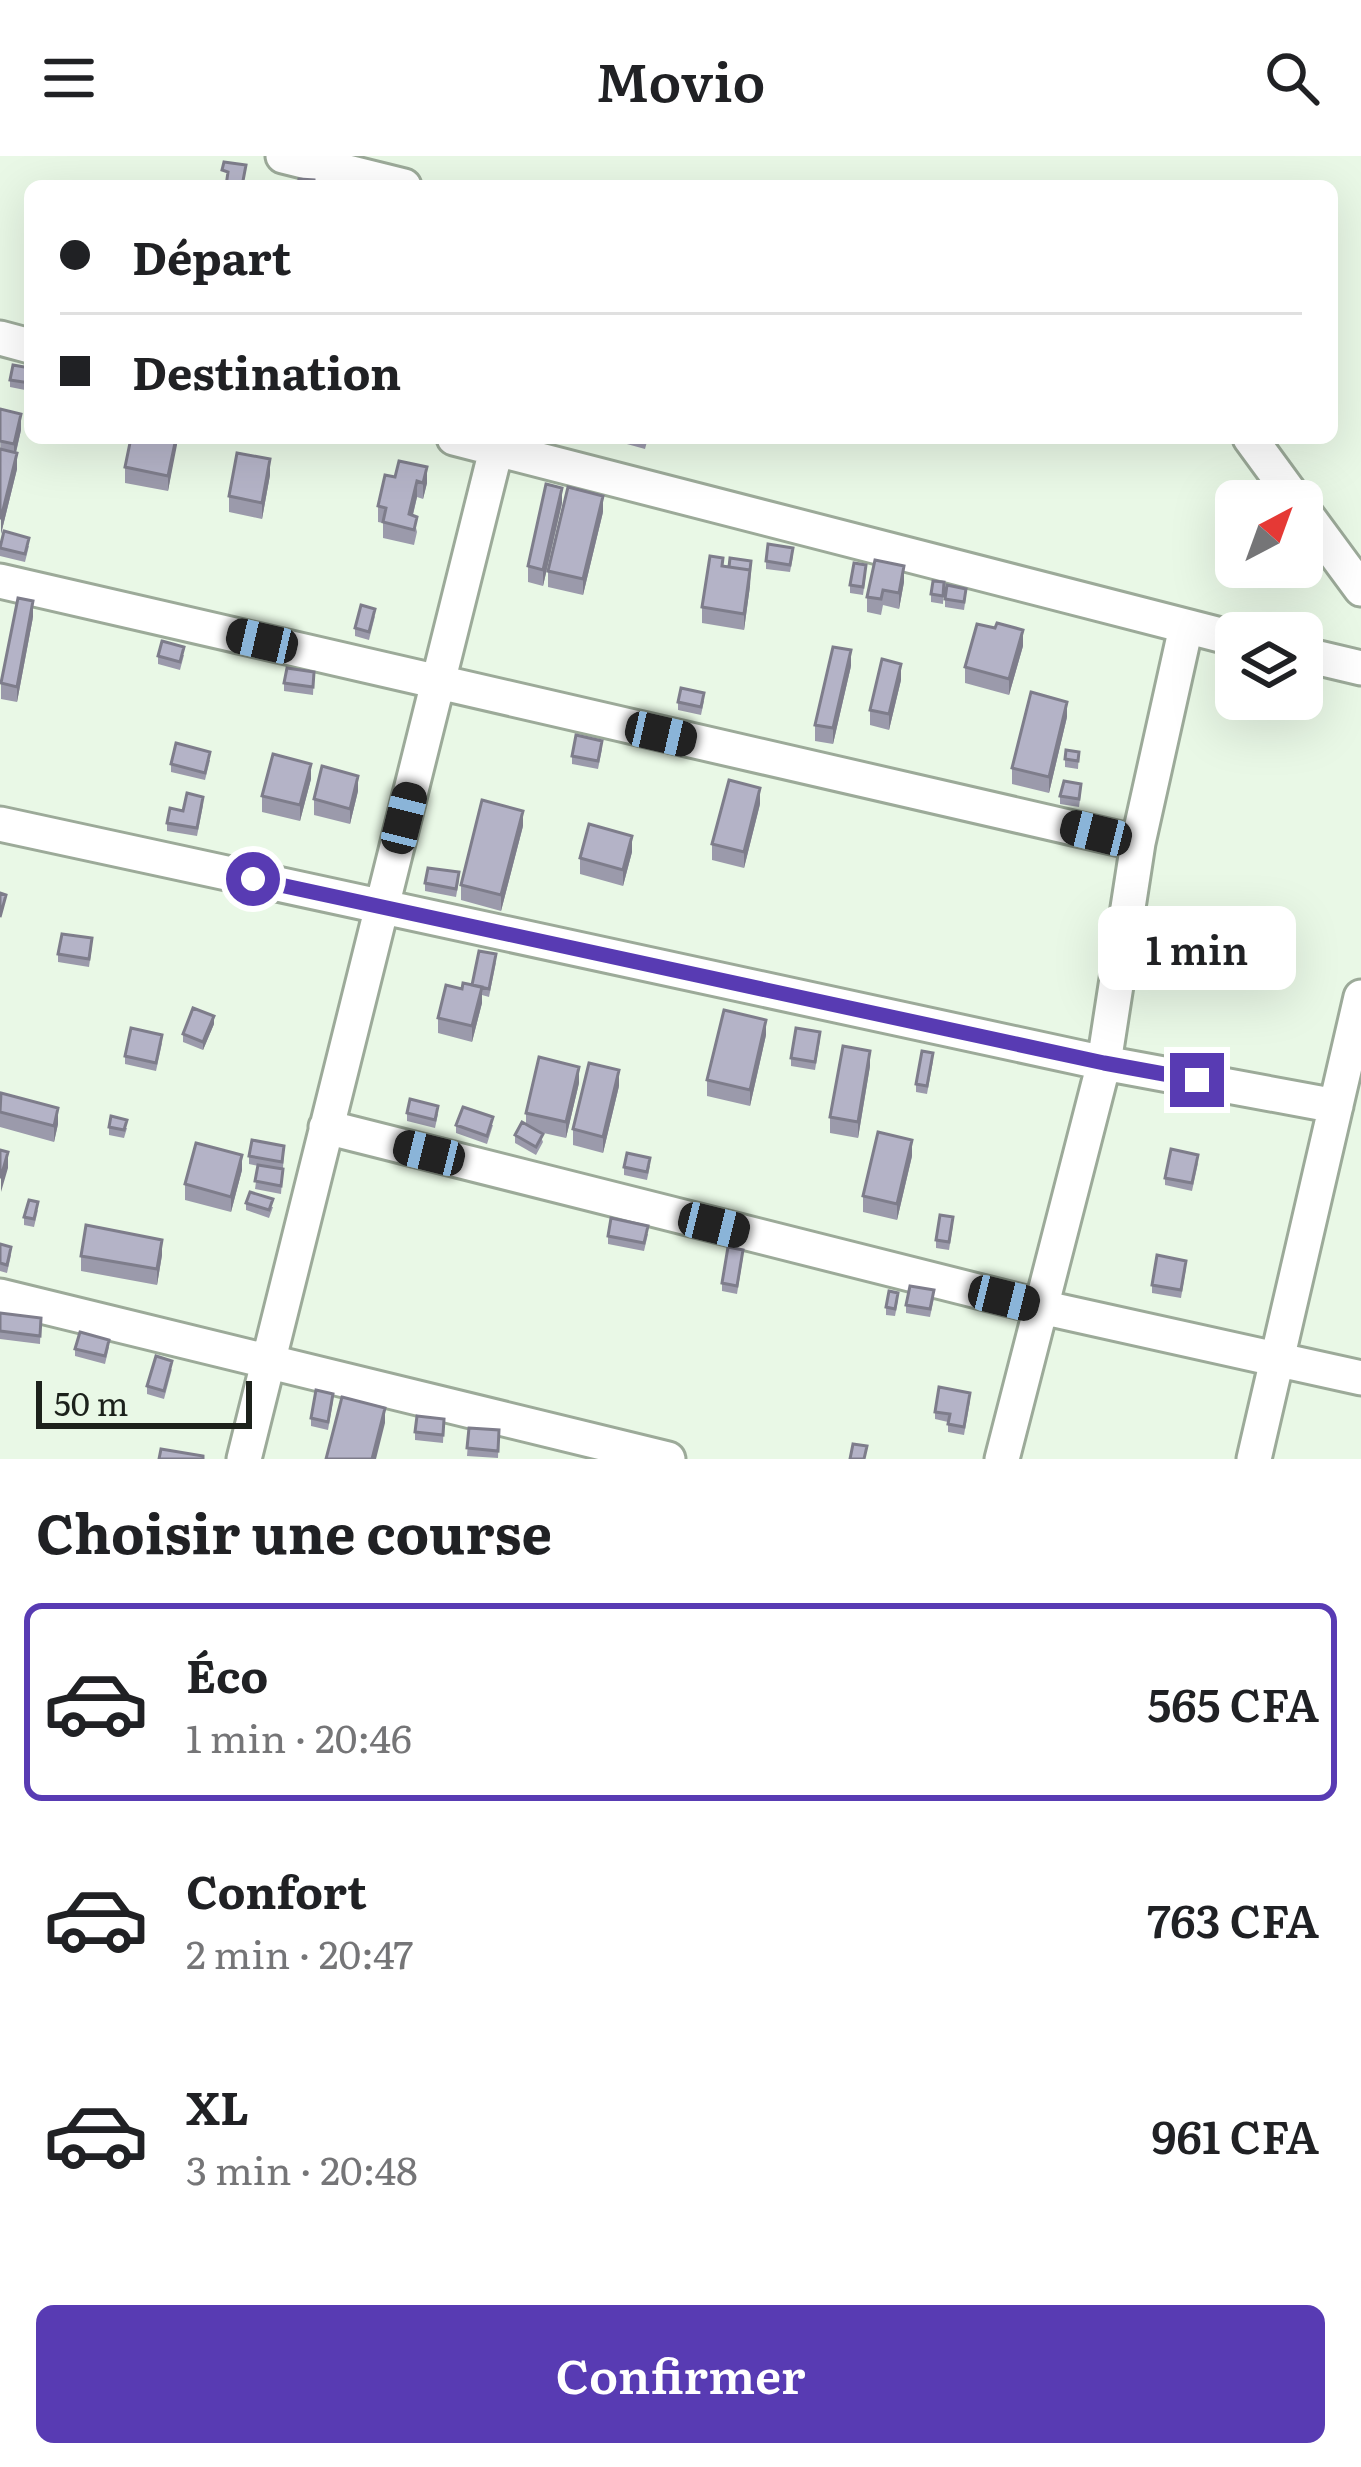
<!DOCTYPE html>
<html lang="fr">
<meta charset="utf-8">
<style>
body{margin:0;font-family:Literata,serif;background:#f2f2f2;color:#202124;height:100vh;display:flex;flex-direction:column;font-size:45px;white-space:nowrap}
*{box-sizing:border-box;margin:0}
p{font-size:39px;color:#757577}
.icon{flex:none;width:66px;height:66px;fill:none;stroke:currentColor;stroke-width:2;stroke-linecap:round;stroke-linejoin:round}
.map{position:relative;height:1303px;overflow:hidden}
.details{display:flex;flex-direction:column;background:#fff;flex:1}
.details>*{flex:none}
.top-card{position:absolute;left:24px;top:24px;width:1314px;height:264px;border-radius:18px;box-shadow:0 12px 48px #0002;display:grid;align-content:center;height:264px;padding:0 36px;background:#fff}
.needle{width:78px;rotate:41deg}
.tools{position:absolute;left:1215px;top:324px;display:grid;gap:24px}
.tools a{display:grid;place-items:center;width:108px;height:108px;border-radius:18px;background:#fff;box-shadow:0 12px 48px #0002;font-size:60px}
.scale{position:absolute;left:36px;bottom:30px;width:216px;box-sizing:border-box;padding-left:12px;border:6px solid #1c211b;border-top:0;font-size:33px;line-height:42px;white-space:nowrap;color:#1c211b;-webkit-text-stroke:9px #e9f8e6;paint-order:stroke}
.end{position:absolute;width:54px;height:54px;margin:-27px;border:15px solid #583bb3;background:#fff;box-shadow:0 0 0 6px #fff}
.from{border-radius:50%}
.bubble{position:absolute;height:84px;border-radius:18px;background:#fff;box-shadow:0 12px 48px #0002;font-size:39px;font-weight:600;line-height:84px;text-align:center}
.car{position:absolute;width:36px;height:72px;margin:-36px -18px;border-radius:15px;box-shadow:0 0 9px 3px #0007;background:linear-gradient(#222 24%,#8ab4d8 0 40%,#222 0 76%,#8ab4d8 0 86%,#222 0)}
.top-card b{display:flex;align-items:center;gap:42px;height:114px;font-size:45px}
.top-card b+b{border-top:3px solid #e0e0e0}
.top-card i{width:30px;height:30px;background:#202124}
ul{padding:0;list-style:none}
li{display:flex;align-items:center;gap:36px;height:198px;margin:0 24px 18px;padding:0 12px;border:6px solid transparent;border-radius:18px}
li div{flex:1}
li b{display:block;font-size:45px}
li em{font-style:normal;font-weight:600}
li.selected{border-color:#583bb3}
li>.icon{width:108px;height:108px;stroke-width:1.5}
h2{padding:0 36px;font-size:54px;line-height:144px}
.button{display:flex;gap:24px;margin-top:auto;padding:24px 36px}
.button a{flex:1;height:138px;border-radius:18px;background:#583bb3;color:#fff;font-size:48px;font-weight:600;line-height:138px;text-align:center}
header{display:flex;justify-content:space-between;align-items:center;height:156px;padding:0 36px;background:#fff;font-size:54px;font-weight:600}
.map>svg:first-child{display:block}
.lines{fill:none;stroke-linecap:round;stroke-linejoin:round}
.minor-casing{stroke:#9caa99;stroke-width:39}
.minor{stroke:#fff;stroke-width:33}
.wall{fill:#9b9aab}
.shaded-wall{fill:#7e7d8b}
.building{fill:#b4b3c7;stroke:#7e7d8b;stroke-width:3}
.route{stroke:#583bb3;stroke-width:15}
</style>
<header><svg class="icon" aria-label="menu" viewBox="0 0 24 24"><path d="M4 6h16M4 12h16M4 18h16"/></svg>Movio<svg class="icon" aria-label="search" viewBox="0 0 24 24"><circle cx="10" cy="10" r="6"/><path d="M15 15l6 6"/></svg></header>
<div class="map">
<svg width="1361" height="1303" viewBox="0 0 1361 1303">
<rect width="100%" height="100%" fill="#e9f8e6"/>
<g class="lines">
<defs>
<path id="minor" d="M 283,0 L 404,30
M 0,182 L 30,190
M 454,282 L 1236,483
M 1250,282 L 1296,345
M 1302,353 L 1361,433
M 0,425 L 1138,687
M 1302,498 L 1361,512
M 0,668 L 1104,907 L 1336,950
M 326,971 L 1041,1151 L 1361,1222
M 0,1140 L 668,1303
M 244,1303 L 499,282
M 1002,1303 L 1104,907 L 1138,687 L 1186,471
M 1254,1303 L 1361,841"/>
</defs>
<use href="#minor" class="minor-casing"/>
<use href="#minor" class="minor"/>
</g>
<path class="wall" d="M 30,212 L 30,235 L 10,231 L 10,224 Z
M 0,253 L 21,274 L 16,297 L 17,313 L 1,378 Z
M 177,282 L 168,335 L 125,327 L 125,311 Z
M 605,282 L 648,282 L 645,293 Z
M 270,319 L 262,363 L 229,356 L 229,340 Z
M 395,321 L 427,327 L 423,343 L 417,341 L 413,359 L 417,376 L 414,389 L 383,382 L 383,367 L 378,366 L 378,350 Z
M 562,347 L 543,430 L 528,426 L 528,410 Z
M 603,356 L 583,439 L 548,431 L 548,415 Z
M 29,390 L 25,406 L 0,400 L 0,392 Z
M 793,400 L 790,416 L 766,413 L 766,405 Z
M 751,405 L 750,430 L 744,474 L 702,467 L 702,451 L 723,410 L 729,411 Z
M 866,417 L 863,439 L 850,437 L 850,429 Z
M 904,426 L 899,453 L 883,449 L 881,459 L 867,456 L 867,441 Z
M 944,426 L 943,448 L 931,446 L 931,438 Z
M 966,440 L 964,454 L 945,451 L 945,443 Z
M 375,460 L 369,484 L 355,480 L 355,472 Z
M 33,461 L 17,546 L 1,543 L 1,527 Z
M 1023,490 L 1009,539 L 965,527 L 965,511 Z
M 184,499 L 180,514 L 158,508 L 158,500 Z
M 851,510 L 833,588 L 815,585 L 815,569 Z
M 314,516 L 313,539 L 284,535 L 284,527 Z
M 901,524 L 889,574 L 870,569 L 870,554 Z
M 704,545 L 701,559 L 678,554 L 678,546 Z
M 1067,561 L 1049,637 L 1012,628 L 1012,612 Z
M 602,593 L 598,613 L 572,608 L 572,600 Z
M 1079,596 L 1078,613 L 1065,611 L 1065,603 Z
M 210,604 L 205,624 L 171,616 L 171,608 Z
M 311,623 L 300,665 L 262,656 L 262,640 Z
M 358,635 L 350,668 L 314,659 L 314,643 Z
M 1081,636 L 1079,651 L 1060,648 L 1060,640 Z
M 760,648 L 744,712 L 712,704 L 712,688 Z
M 203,649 L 197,680 L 167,675 L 167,667 L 183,655 Z
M 523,670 L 501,755 L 461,744 L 461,729 Z
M 632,696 L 623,730 L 580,718 L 580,702 Z
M 459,724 L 456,741 L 425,735 L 425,727 Z
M 92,790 L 89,811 L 58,806 L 58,798 Z
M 496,806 L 489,841 L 482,839 L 482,847 L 472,886 L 438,877 L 438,862 L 462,833 L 472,829 Z
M 214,868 L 203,894 L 183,886 L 183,878 Z
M 766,879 L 750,950 L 707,940 L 707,924 Z
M 820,884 L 815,914 L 791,910 L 791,902 Z
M 162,887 L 156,915 L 125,908 L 125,900 Z
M 933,905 L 927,938 L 916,936 L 916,928 Z
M 870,910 L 858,982 L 830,977 L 830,961 Z
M 579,927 L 566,982 L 539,976 L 543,986 L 536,999 L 515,987 L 515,979 L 526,968 L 526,957 Z
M 619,930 L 603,997 L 573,989 L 573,973 Z
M 0,942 L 58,968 L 54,986 L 0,971 Z
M 407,957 L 438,958 L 435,972 L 407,965 Z
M 456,969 L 493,969 L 487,988 L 456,977 Z
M 109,971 L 127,972 L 124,982 L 109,979 Z
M 284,998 L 281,1038 L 255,1033 L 258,1010 L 249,1008 L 249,1000 Z
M 912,1000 L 897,1064 L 863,1056 L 863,1040 Z
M 1198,1007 L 1192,1035 L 1165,1029 L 1165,1022 Z
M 650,1010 L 647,1024 L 624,1019 L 624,1011 Z
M 242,1014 L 231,1056 L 185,1044 L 185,1028 Z
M 246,1047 L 273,1051 L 269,1062 L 246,1054 Z
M 38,1054 L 34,1071 L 24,1069 L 24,1061 Z
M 953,1069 L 949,1094 L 936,1092 L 936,1084 Z
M 648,1078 L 644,1095 L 608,1088 L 608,1080 Z
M 0,1088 L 11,1099 L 7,1117 L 0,1115 Z
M 162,1099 L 157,1129 L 81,1115 L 81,1100 Z
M 743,1101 L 737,1138 L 722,1135 L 722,1127 Z
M 1186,1112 L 1181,1142 L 1152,1137 L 1152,1129 Z
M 934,1142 L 930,1161 L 906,1157 L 906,1149 Z
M 898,1144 L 895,1160 L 886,1159 L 886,1151 Z
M 0,1157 L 41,1162 L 40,1188 L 0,1183 Z
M 109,1191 L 105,1208 L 75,1200 L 75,1193 Z
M 172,1213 L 164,1243 L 147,1238 L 147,1230 Z
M 333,1245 L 328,1274 L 311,1270 L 311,1262 Z
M 970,1245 L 964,1279 L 948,1276 L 948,1266 L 935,1263 L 935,1256 Z
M 444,1263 L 443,1287 L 415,1284 L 415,1276 Z
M 469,1272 L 499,1274 L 498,1302 L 467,1300 Z"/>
<path class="shaded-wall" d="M 21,258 L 21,274 L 14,304 L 14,288 Z
M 176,282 L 177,282 L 177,289 L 168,335 L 168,320 Z
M 17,297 L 17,313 L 1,378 L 1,362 Z
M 270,303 L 270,319 L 262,363 L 262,347 Z
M 427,311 L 427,327 L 423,343 L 423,327 Z
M 417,325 L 417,341 L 409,374 L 409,358 Z
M 562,332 L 562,347 L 543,430 L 543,414 Z
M 603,340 L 603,356 L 583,439 L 583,423 Z
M 751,405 L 750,430 L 744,474 L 744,458 Z
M 904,410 L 904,426 L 899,453 L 899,437 Z
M 33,445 L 33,461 L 17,546 L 17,531 Z
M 1023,474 L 1023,490 L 1009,539 L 1009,523 Z
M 851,494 L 851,510 L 833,588 L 833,572 Z
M 901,508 L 901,524 L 889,574 L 889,558 Z
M 1067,546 L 1067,561 L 1049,637 L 1049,621 Z
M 311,608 L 311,623 L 300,665 L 300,649 Z
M 358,620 L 358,635 L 350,668 L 350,653 Z
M 760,632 L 760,648 L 744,712 L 744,696 Z
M 523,655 L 523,670 L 501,755 L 501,739 Z
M 632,680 L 632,696 L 623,730 L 623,714 Z
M 482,831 L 482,847 L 472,886 L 472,870 Z
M 214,860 L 214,868 L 203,894 L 203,886 Z
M 766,864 L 766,879 L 750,950 L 750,934 Z
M 870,895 L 870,910 L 858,982 L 858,966 Z
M 579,911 L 579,927 L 566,982 L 566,966 Z
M 619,914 L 619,930 L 603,997 L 603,981 Z
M 58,952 L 58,968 L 54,986 L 54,970 Z
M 912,984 L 912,1000 L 897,1064 L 897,1048 Z
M 8,996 L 8,1012 L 1,1036 L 1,1021 Z
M 242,999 L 242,1014 L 231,1056 L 231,1041 Z
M 162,1084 L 162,1099 L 157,1129 L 157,1113 Z
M 385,1252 L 385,1267 L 376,1303 L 372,1303 Z"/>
<path class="building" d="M 224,6 L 246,9 L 242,30 L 226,30 L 228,16 L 222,14 Z
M 299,23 L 314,24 L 314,30 L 299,30 Z
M 13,209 L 30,212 L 30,227 L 10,224 Z
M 0,253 L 21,258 L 14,288 L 0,285 Z
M 131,282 L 176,282 L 168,320 L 125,311 Z
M 0,293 L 17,297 L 1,362 L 0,362 Z
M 237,297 L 270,303 L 262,347 L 229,340 Z
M 399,305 L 427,311 L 423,327 L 417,325 L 409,358 L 417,361 L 414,374 L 383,366 L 386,352 L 378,350 L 385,319 L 395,321 Z
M 546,328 L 562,332 L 543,414 L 528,410 Z
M 568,331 L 603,340 L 583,423 L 548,415 Z
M 4,375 L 29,382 L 25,398 L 0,392 Z
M 768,388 L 793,392 L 790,409 L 766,405 Z
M 710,400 L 723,402 L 722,410 L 750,414 L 744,458 L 702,451 Z
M 730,402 L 751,405 L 750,414 L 729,411 Z
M 875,404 L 904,410 L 899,437 L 883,434 L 881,443 L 867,441 Z
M 854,407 L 866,409 L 863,431 L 850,429 Z
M 933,425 L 944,426 L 943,440 L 931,438 Z
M 947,429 L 966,433 L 964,446 L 945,443 Z
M 18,442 L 33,445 L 17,531 L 1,527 Z
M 361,449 L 375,453 L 369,476 L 355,472 Z
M 997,467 L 1023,474 L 1009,523 L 965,511 L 977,468 L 995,472 Z
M 162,485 L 184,491 L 180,506 L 158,500 Z
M 833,491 L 851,494 L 833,572 L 815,569 Z
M 882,503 L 901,508 L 889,558 L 870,554 Z
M 287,512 L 314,516 L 313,531 L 284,527 Z
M 681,532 L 704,537 L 701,551 L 678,546 Z
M 1031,536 L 1067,546 L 1049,621 L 1012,612 Z
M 576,579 L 602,585 L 598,605 L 572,600 Z
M 176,587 L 210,596 L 205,617 L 171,608 Z
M 1066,594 L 1079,596 L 1078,605 L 1065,603 Z
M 273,598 L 311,608 L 300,649 L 262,640 Z
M 322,610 L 358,620 L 350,653 L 314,643 Z
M 729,624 L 760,632 L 744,696 L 712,688 Z
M 1064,625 L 1081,628 L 1079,643 L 1060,640 Z
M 187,637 L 203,641 L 197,672 L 167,667 L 170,652 L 183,655 Z
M 482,644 L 523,655 L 501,739 L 461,729 Z
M 589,668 L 632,680 L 623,714 L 580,702 Z
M 428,712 L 459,716 L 456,733 L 425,727 Z
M 0,737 L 6,739 L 0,761 Z
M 62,778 L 92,782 L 89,803 L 58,798 Z
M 479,795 L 496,798 L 489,833 L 472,829 Z
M 463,827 L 482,831 L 472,870 L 438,862 L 446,829 L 462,833 Z
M 193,852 L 214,860 L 203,886 L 183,878 Z
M 724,854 L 766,864 L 750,934 L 707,924 Z
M 131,872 L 162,879 L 156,907 L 125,900 Z
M 796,872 L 820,876 L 815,906 L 791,902 Z
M 843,890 L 870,895 L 858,966 L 830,961 Z
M 922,895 L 933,897 L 927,930 L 916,928 Z
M 539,901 L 579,911 L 566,966 L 526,957 Z
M 589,907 L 619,914 L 603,981 L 573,973 Z
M 1,937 L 58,952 L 54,970 L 0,956 Z
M 410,943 L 438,950 L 435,964 L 407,957 Z
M 463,951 L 493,961 L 487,980 L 456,969 Z
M 111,960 L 127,964 L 124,974 L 109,971 Z
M 522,966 L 543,978 L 536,991 L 515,979 Z
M 878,976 L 912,984 L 897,1048 L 863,1040 Z
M 252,984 L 284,990 L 282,1006 L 249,1000 Z
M 196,987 L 242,999 L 231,1041 L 185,1028 Z
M 1171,993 L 1198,999 L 1192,1027 L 1165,1022 Z
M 0,994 L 8,996 L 1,1021 L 0,1020 Z
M 627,997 L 650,1002 L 647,1016 L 624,1011 Z
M 258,1009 L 283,1013 L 281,1030 L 255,1025 Z
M 250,1036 L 273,1043 L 269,1054 L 246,1047 Z
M 29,1044 L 38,1046 L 34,1063 L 24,1061 Z
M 940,1059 L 953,1061 L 949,1086 L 936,1084 Z
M 611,1062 L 648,1070 L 644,1087 L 608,1080 Z
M 86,1069 L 162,1084 L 157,1113 L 81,1100 Z
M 0,1088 L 11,1091 L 7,1109 L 0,1107 Z
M 728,1091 L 743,1094 L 737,1130 L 722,1127 Z
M 1157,1099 L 1186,1105 L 1181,1134 L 1152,1129 Z
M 910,1130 L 934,1134 L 930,1153 L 906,1149 Z
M 889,1135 L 898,1137 L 895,1153 L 886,1151 Z
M 0,1157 L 41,1162 L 40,1180 L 0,1175 Z
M 80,1176 L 109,1184 L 105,1200 L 75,1193 Z
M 156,1200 L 172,1205 L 164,1235 L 147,1230 Z
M 939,1231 L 970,1237 L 964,1271 L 948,1268 L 950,1258 L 935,1256 Z
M 316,1234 L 333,1238 L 328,1266 L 311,1262 Z
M 342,1241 L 385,1252 L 372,1303 L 326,1303 Z
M 417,1260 L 444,1263 L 443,1279 L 415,1276 Z
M 469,1272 L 499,1274 L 498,1295 L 467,1292 Z
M 853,1288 L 867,1290 L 864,1303 L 850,1303 Z
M 161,1293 L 203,1300 L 203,1303 L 159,1303 Z"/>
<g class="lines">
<path class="route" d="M 253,723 L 1104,907 L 1197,924"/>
</g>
</svg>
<div class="tools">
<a><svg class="needle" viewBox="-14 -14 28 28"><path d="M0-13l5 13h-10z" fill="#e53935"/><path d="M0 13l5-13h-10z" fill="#757577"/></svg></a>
<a><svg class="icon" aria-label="layers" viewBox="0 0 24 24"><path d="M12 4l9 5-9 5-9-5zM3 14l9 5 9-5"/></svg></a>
</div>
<div class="scale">50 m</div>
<i class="end from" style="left:253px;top:723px"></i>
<i class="end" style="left:1197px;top:924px"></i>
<div class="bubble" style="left:1098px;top:750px;width:198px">1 min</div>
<i class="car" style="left:262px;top:485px;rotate:283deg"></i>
<i class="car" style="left:661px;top:578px;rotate:103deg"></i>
<i class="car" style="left:404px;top:662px;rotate:14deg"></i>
<i class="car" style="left:1096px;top:677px;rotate:284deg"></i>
<i class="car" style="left:429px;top:997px;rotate:284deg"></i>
<i class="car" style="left:714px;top:1069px;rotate:104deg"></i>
<i class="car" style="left:1004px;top:1142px;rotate:104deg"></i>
<div class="top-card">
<b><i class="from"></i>Départ</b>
<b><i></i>Destination</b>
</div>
</div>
<section class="details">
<h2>Choisir une course</h2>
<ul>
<li class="selected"><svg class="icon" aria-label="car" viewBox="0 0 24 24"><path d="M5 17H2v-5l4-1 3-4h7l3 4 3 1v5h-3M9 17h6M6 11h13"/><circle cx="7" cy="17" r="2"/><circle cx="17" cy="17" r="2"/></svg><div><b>Éco</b><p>1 min · 20:46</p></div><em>565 CFA</em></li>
<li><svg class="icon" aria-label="car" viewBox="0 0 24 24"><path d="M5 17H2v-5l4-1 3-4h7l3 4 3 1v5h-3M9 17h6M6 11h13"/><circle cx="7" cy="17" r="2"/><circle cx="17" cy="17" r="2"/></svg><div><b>Confort</b><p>2 min · 20:47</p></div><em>763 CFA</em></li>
<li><svg class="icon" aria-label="car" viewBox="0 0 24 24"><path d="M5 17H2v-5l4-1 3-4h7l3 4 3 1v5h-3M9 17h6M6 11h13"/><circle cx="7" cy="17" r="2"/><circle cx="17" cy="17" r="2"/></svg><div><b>XL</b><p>3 min · 20:48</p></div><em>961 CFA</em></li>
</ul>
<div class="button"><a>Confirmer</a></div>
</section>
